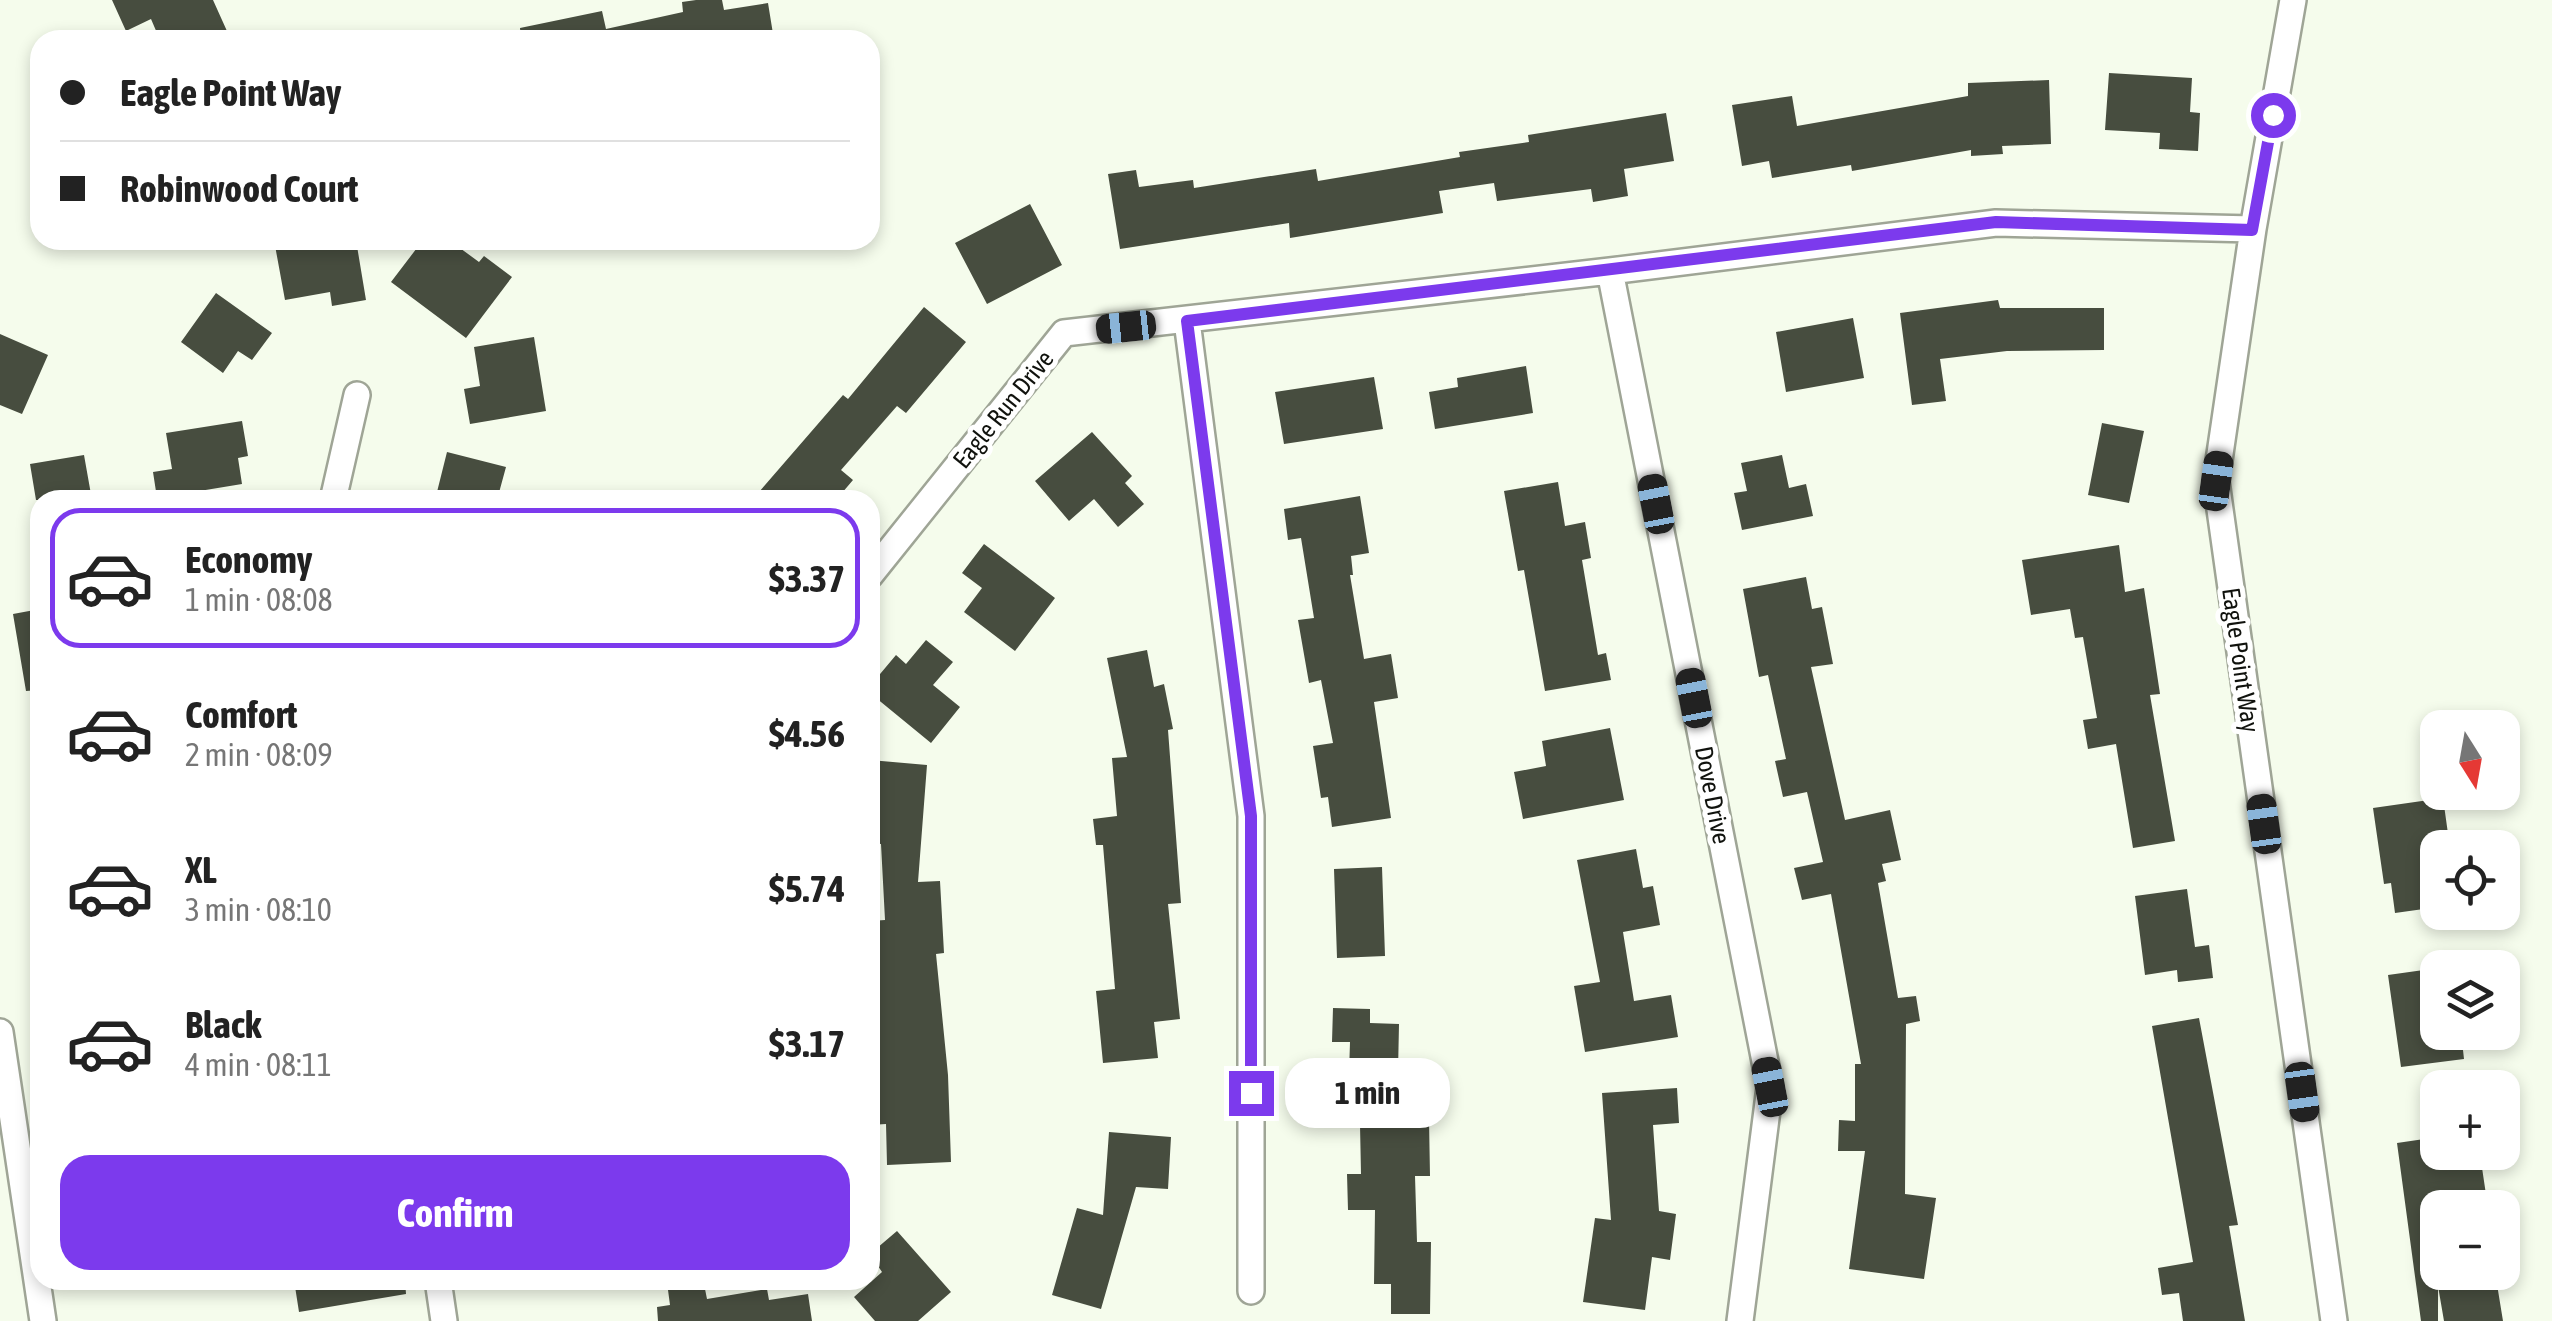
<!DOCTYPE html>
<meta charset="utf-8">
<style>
body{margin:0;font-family:"Asap Condensed",sans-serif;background:#f6f6f6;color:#222;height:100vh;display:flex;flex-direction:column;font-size:38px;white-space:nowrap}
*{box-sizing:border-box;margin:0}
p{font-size:32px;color:#767676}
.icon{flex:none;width:55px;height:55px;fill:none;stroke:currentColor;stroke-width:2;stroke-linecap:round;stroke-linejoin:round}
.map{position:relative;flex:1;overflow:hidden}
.sheet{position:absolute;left:30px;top:490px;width:850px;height:800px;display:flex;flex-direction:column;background:#fff;border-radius:30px;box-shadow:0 5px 15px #0003}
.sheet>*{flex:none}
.banner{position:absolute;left:30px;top:30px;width:850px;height:220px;border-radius:30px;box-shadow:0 5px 15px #0003;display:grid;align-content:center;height:220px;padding:0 30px;background:#fff}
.needle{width:65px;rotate:169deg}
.tools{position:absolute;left:2420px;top:710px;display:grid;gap:20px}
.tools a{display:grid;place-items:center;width:100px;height:100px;border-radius:20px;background:#fff;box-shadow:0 5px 15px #0003;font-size:50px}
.end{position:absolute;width:45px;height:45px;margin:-22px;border:12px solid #7c3aed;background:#fff;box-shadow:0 0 0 5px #fff}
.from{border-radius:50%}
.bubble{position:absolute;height:70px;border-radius:30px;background:#fff;box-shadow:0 5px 15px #0003;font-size:32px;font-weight:700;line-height:70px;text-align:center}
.car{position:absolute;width:30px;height:60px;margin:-30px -15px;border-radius:12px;box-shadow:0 0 8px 2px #0007;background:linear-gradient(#222 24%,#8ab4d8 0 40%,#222 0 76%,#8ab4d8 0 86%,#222 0)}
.banner b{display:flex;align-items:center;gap:35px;height:95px;font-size:38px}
.banner b+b{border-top:2px solid #e0e0e0}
.banner i{width:25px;height:25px;background:#222}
ul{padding:18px 0 0;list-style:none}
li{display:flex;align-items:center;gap:30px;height:140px;margin:0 20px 15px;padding:0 10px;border:5px solid transparent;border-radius:30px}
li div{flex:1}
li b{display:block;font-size:38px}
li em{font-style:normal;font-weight:700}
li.on{border-color:#7c3aed}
li>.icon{width:90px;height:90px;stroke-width:1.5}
.action{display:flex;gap:20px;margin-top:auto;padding:20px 30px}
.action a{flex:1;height:115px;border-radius:30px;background:#7c3aed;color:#fff;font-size:40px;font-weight:700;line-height:115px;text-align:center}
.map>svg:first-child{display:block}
.building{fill:#474d3f}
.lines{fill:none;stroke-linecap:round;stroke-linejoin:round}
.street-casing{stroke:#9fa596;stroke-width:30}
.street{stroke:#fff;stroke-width:25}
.route{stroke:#7c3aed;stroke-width:12}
.labels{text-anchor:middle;stroke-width:10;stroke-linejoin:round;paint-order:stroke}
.street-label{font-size:25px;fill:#10120d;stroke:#fff}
</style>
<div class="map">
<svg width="2552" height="1321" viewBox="0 0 2552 1321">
<rect width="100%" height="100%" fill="#f5fcec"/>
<path class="building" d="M 112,0 L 213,0 L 231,40 L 160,40 L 151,19 L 126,31 Z
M 696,0 L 722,0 L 724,10 L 768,3 L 774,40 L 521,40 L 520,28 L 602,11 L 606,29 L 683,12 L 682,2 Z
M 2109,73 L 2192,78 L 2190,112 L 2200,113 L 2198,151 L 2159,149 L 2160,133 L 2105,130 Z
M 2049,80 L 2051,144 L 2002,146 L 2003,154 L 1971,156 L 1971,150 L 1852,171 L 1851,165 L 1772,178 L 1769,161 L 1742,166 L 1732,105 L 1792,96 L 1797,126 L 1968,96 L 1968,83 Z
M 1666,113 L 1674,161 L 1624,169 L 1628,196 L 1593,202 L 1591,189 L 1497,201 L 1494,183 L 1439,191 L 1443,213 L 1290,238 L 1289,223 L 1120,249 L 1108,174 L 1136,170 L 1139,187 L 1193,180 L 1194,188 L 1316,169 L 1318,181 L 1460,157 L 1459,152 L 1529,142 L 1528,135 Z
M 1030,204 L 1062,265 L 987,304 L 955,243 Z
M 274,240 L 305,240 L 306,245 L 356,240 L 366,300 L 332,306 L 330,292 L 285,300 Z
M 423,240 L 449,240 L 479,262 L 484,256 L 512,277 L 466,338 L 391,282 Z
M 216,293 L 272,333 L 252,360 L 238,351 L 223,373 L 181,342 Z
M 1998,300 L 2000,308 L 2104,308 L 2104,350 L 2007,351 L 1940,359 L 1946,401 L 1912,405 L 1900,313 Z
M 924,307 L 966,342 L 906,413 L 897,406 L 841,470 L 853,480 L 836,500 L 752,500 L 843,395 L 848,399 Z
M 1853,318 L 1864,378 L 1786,392 L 1776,332 Z
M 0,334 L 48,355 L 22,414 L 0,405 Z
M 534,337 L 546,411 L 470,424 L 464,389 L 480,386 L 474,347 Z
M 1526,366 L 1533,413 L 1435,429 L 1429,392 L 1458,387 L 1457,378 Z
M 1374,377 L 1383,429 L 1284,444 L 1275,392 Z
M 242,421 L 248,456 L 238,458 L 242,484 L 157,498 L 153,472 L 172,469 L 166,433 Z
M 2102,423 L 2144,431 L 2129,503 L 2088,495 Z
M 1092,432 L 1132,476 L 1125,483 L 1144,504 L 1118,527 L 1094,499 L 1069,521 L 1035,481 Z
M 447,452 L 506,467 L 497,500 L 435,500 Z
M 84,455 L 92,500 L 36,500 L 30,464 Z
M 1782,455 L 1789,488 L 1806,484 L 1813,516 L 1742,530 L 1734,493 L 1747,491 L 1741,463 Z
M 1558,482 L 1565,526 L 1585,522 L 1591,558 L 1582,560 L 1598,655 L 1606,653 L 1611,680 L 1545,691 L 1524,570 L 1518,571 L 1504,491 Z
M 1360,496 L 1369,553 L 1351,556 L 1353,575 L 1350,575 L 1364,659 L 1391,654 L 1398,698 L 1374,702 L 1391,818 L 1332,827 L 1328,797 L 1321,798 L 1313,746 L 1333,743 L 1321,680 L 1309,683 L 1298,620 L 1314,618 L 1301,538 L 1288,540 L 1284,509 Z
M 984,544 L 1055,598 L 1015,651 L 964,612 L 982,588 L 962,573 Z
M 2119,545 L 2125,592 L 2144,588 L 2160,694 L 2150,695 L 2175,841 L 2133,848 L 2116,744 L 2088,749 L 2083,720 L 2097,718 L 2083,637 L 2075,638 L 2070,609 L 2031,615 L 2022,560 Z
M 1806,577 L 1812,609 L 1822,607 L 1833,664 L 1811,667 L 1845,820 L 1890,810 L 1901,860 L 1882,864 L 1886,881 L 1878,883 L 1898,998 L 1916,996 L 1920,1021 L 1906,1024 L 1905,1194 L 1936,1198 L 1924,1279 L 1849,1269 L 1865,1151 L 1838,1151 L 1839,1120 L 1855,1121 L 1855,1064 L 1861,1064 L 1831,894 L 1802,900 L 1794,868 L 1823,862 L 1807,792 L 1783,797 L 1775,761 L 1786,759 L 1768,675 L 1759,677 L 1743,589 Z
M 40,609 L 40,690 L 26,691 L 13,614 Z
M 926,640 L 953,662 L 933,685 L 960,707 L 931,743 L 870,693 L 870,686 L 896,655 L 906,664 Z
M 1147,650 L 1154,687 L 1164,684 L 1173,729 L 1168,730 L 1181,903 L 1168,904 L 1180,1019 L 1154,1022 L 1158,1058 L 1103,1063 L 1096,991 L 1115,989 L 1103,845 L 1096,845 L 1093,819 L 1117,816 L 1112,758 L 1127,757 L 1107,658 Z
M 1610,728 L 1624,800 L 1523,819 L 1514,772 L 1546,766 L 1542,741 Z
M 870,760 L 927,765 L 918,882 L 940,881 L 944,953 L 936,954 L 948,1075 L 951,1162 L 887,1165 L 886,1124 L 870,1125 L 870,1028 L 880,1027 L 873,957 L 870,957 L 870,921 L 885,920 L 881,844 L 870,843 Z
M 2443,798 L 2450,848 L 2438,848 L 2438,907 L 2395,913 L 2391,883 L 2384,884 L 2373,808 Z
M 1636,849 L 1643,888 L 1653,886 L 1660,925 L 1623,932 L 1634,1001 L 1671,995 L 1678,1037 L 1585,1052 L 1574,986 L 1600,982 L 1577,860 Z
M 1382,867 L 1385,956 L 1337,958 L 1334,869 Z
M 2187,889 L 2195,947 L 2209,945 L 2213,978 L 2178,982 L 2177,970 L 2145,975 L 2135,896 Z
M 2438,968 L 2438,1032 L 2461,1032 L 2464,1059 L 2401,1067 L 2388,975 Z
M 1333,1008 L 1370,1009 L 1370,1023 L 1399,1024 L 1397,1120 L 1429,1119 L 1430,1176 L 1415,1176 L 1417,1242 L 1431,1242 L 1430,1314 L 1391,1314 L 1391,1284 L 1374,1284 L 1375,1210 L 1348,1210 L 1347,1174 L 1361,1174 L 1359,1075 L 1349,1074 L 1350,1042 L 1332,1042 Z
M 2199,1018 L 2238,1225 L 2229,1226 L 2245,1321 L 2183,1321 L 2179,1293 L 2162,1295 L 2158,1268 L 2193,1262 L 2152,1026 Z
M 1677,1088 L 1679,1123 L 1653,1125 L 1659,1211 L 1676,1214 L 1670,1260 L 1652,1257 L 1645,1310 L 1583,1302 L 1595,1218 L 1611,1220 L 1602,1093 Z
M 1109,1132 L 1171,1137 L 1168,1189 L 1136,1187 L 1101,1309 L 1052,1295 L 1077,1208 L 1103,1215 Z
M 2438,1137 L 2438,1152 L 2466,1152 L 2468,1163 L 2481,1161 L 2488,1208 L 2438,1208 L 2438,1272 L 2495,1272 L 2503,1321 L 2444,1321 L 2438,1286 L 2438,1321 L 2421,1321 L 2397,1143 Z
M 897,1231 L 951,1292 L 918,1321 L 875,1321 L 854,1297 L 882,1272 L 870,1254 Z
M 294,1280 L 405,1280 L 406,1294 L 299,1312 Z
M 704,1284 L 707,1299 L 767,1289 L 769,1300 L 808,1294 L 812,1321 L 658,1321 L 657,1307 L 670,1305 L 668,1290 Z"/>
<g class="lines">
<defs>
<path id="street" d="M 2293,0 L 2253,229 L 2216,481 L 2334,1321
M 1610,271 L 1770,1087 L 1740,1321
M 1187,321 L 1251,816 L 1251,1291
M 333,500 L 357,395
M 870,575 L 1064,333 L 1610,271 L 1996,223 L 2253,229
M 0,1032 L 43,1321
M 438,1280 L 444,1321"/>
</defs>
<use href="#street" class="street-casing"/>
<use href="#street" class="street"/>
</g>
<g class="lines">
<path class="route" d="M 1251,1093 L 1251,816 L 1187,321 L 1996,222 L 2252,230 L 2273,115"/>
</g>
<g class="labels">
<g class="street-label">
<text transform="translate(1003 409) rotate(-51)" y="9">Eagle Run Drive</text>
<text transform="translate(2241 660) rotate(82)" y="9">Eagle Point Way</text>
<text transform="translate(1713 795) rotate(79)" y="9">Dove Drive</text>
</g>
</g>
</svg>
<div class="tools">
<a><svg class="needle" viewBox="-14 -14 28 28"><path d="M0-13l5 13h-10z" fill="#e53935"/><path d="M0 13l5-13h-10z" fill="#767676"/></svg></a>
<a><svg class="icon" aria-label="locate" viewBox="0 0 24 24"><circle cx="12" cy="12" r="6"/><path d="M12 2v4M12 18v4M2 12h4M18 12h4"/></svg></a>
<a><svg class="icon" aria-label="layers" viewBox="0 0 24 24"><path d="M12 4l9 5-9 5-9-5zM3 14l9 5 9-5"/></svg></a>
<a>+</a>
<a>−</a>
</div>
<i class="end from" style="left:2273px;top:115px"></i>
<i class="end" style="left:1251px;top:1093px"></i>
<div class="bubble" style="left:1285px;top:1058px;width:165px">1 min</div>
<i class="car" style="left:1126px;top:327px;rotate:264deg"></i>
<i class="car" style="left:2216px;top:481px;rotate:8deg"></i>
<i class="car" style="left:1656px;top:504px;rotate:349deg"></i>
<i class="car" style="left:1694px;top:698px;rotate:349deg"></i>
<i class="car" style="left:2264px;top:824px;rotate:352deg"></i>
<i class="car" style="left:1770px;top:1087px;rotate:349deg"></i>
<i class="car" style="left:2302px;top:1092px;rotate:172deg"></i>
<div class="banner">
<b><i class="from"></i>Eagle Point Way</b>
<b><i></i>Robinwood Court</b>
</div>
<section class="sheet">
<ul>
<li class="on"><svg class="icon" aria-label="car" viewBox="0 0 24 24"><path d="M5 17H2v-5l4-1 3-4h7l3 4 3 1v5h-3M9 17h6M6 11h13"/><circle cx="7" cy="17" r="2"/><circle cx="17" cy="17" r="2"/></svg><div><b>Economy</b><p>1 min · 08:08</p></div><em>$3.37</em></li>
<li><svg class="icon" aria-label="car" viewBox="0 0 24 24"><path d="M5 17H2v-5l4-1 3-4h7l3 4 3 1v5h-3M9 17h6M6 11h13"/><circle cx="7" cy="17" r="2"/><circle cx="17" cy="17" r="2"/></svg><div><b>Comfort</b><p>2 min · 08:09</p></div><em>$4.56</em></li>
<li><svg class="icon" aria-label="car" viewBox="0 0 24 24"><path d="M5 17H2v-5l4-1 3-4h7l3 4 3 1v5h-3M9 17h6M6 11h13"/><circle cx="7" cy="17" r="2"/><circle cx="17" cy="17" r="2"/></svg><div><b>XL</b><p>3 min · 08:10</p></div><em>$5.74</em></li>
<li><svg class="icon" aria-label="car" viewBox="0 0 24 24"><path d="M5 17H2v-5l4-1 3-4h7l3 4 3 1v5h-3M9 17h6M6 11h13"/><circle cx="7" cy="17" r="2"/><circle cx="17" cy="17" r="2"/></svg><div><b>Black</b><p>4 min · 08:11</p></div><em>$3.17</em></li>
</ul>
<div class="action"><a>Confirm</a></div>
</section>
</div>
